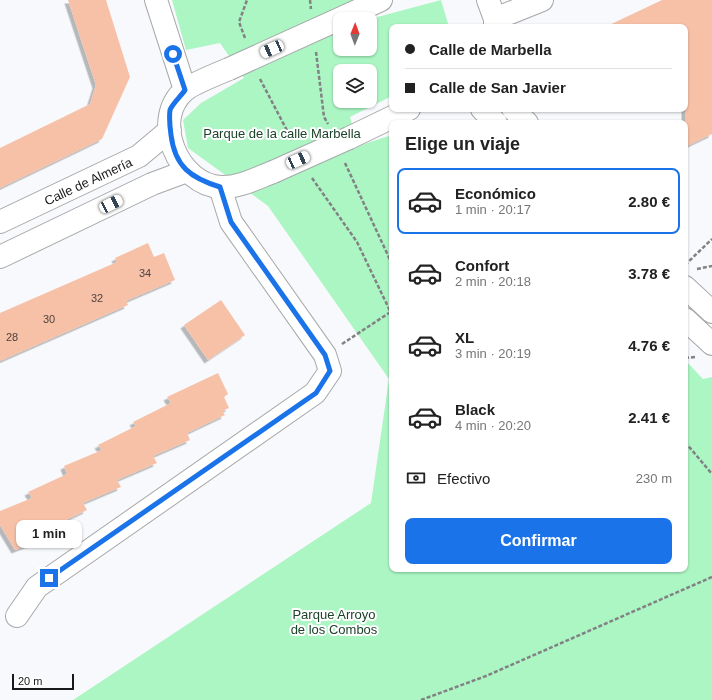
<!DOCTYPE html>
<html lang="es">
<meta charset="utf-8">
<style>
body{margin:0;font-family:Arial,sans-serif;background:#f2f2f2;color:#222;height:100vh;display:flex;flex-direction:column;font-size:15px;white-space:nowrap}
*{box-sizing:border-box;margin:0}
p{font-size:13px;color:#767676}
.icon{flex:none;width:22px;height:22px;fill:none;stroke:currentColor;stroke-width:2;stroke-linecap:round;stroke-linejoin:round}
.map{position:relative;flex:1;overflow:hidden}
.drawer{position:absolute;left:389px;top:120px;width:299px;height:452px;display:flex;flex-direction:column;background:#fff;border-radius:8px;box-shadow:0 1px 3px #0004}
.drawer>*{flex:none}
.guide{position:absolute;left:389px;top:24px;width:299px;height:88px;border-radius:8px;box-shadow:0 1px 3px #0004;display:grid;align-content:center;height:88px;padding:0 16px;background:#fff}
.needle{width:26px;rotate:1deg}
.tools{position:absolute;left:333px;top:12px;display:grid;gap:8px}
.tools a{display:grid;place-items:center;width:44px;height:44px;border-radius:8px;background:#fff;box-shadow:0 1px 3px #0004;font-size:20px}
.scale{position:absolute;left:12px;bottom:10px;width:62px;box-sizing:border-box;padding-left:4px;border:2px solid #19191a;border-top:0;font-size:11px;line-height:14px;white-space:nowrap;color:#19191a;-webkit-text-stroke:3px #fff;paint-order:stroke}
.end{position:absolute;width:18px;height:18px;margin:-9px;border:5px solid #1a73e8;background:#fff;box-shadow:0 0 0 2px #fff}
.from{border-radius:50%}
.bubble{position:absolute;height:28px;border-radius:8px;background:#fff;box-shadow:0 1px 3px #0004;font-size:13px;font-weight:600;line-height:28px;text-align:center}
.car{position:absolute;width:12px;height:24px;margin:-12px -6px;border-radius:5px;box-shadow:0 0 3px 1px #0007;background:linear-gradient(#fff 24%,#345 0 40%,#fff 0 76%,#345 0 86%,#fff 0)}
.guide b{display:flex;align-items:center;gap:14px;height:38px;font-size:15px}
.guide b+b{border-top:1px solid #e0e0e0}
.guide i{width:10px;height:10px;background:#222}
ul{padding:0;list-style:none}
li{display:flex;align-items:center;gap:12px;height:66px;margin:0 8px 6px;padding:0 8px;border:2px solid transparent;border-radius:8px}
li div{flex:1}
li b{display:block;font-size:15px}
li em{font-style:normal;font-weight:600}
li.selected{border-color:#1a73e8}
li>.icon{width:36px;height:36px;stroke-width:1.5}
h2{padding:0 16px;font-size:18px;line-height:48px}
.pay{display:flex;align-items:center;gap:10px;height:44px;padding:0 16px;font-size:15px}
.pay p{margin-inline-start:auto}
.primary-button{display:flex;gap:8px;margin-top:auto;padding:8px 16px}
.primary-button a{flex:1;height:46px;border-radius:8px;background:#1a73e8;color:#fff;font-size:16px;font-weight:600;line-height:46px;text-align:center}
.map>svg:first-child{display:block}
.green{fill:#abf6c3;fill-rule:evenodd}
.building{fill:#f7c1a8;filter:url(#shadow)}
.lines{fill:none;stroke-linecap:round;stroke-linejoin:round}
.street-casing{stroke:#a7a8aa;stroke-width:24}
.secondary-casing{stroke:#a7a8aa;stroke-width:24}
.path{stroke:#828284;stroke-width:2.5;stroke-dasharray:4 2;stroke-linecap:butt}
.street{stroke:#fff;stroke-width:22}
.secondary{stroke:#fff;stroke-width:22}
.secondary-bridge-casing{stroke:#a7a8aa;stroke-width:24;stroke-linecap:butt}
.secondary-bridge{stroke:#fff;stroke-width:22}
.route{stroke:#1a73e8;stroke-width:5}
.labels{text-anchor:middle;stroke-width:4;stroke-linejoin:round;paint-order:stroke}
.number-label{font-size:11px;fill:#50433e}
.park-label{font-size:13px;fill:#1c422a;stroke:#fff}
.street-label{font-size:13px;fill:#19191a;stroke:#fff}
</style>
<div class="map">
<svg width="712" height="700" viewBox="0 0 712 700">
<defs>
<filter id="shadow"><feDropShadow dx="-3.5" dy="3.5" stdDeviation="0" flood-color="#0004"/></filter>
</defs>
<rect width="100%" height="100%" fill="#f8f9fc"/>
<path class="green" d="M 172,0 L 352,0 L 356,19 L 340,19 L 340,49 L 370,49 L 370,19 L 441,0 L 449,27 L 392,27 L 392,96 L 350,117 L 358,146 L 392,135 L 392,569 L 685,569 L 685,360 L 703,379 L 712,377 L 712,700 L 73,700 L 371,503 L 389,379 L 268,206 L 188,148 L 183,120 L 201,103 L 244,78 L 220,43 L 186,50 ZM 340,71 L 370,71 L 370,101 L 340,101 Z"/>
<path class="building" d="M 68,0 L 106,0 L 130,77 L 102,139 L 0,188 L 0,148 L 90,104 L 96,85 Z
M 662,0 L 712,0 L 712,134 L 685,147 L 685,27 L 605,27 Z
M 148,243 L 154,257 L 164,253 L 175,280 L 126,301 L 128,305 L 0,361 L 0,313 L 117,262 L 115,258 Z
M 221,300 L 245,335 L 208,360 L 184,325 Z
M 218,373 L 228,394 L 224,397 L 229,408 L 222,411 L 225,415 L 187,433 L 190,440 L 153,456 L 157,463 L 117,480 L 121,487 L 83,503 L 87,510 L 49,528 L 53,535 L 15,550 L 0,525 L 0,511 L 32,498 L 28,492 L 67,474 L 64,466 L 102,450 L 98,445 L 136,426 L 133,422 L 171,403 L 167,397 Z"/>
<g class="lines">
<defs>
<path id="street" d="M 17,616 L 37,587 L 315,393 L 330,371 L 325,355 L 231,222 L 220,187"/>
<path id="secondary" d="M 156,0 L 185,90
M 488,0 L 495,19 L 495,27
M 359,10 L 381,0
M 495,19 L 542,0
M 229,69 C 217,74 194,83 185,90 C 150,119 178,185 221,187 C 238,188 257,178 273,172
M 482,109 L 496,123
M 513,109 L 527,123
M 349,138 L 409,109
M 0,222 L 139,156 L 170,130
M 0,257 L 152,184 L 187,171
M 685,287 L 712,312
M 685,319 L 712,344"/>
</defs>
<use href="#street" class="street-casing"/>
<use href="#secondary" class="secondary-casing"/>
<path class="path" d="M 310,0 L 311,9
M 245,38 L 239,22 L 247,0
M 316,52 L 324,117 L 328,124
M 260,79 L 292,140
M 345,163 L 392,264
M 312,178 L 357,242 L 392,315
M 685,265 L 712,239
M 697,269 L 712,266
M 342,344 L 392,311
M 685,358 L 695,357
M 685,442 L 712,474
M 421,700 L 486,676 L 712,577"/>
<use href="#street" class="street"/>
<use href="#secondary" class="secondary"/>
<defs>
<path id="secondary-bridge" d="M 229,69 L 359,10
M 273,172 L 349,138"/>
</defs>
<use href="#secondary-bridge" class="secondary-bridge-casing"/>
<use href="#secondary-bridge" class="secondary-bridge"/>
</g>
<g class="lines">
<path class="route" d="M 49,578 L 316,393 L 330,371 L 325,355 L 231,222 L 220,187 C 191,178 175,167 171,135 C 170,128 169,118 170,110 C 172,104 181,96 185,90 L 173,54"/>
</g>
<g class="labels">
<g class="number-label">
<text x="145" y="277">34</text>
<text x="97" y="302">32</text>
<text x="49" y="323">30</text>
<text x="12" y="341">28</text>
</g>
<g class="park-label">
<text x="282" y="138">Parque de la calle Marbella</text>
<text x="334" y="619">Parque Arroyo<tspan x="334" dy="15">de los Combos</tspan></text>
</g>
<g class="street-label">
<text transform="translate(88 181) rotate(-25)" y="5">Calle de Almería</text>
</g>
</g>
</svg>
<div class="tools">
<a><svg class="needle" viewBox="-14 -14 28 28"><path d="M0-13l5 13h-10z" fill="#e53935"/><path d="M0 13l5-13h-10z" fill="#767676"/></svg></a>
<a><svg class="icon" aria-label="layers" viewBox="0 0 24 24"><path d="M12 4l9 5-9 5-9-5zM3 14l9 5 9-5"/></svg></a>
</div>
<div class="scale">20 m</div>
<i class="end from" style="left:173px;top:54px"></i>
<i class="end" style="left:49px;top:578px"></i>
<div class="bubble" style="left:16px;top:520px;width:66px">1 min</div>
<i class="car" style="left:272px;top:49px;rotate:246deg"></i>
<i class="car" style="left:298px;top:160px;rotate:66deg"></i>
<i class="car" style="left:111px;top:204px;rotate:64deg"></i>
<div class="guide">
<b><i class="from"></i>Calle de Marbella</b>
<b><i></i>Calle de San Javier</b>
</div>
<section class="drawer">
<h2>Elige un viaje</h2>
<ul>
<li class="selected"><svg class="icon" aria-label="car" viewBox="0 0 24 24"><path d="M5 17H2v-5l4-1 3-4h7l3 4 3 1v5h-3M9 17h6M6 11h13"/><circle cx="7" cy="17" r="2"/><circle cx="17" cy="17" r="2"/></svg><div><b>Económico</b><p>1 min · 20:17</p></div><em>2.80 €</em></li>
<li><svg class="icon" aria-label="car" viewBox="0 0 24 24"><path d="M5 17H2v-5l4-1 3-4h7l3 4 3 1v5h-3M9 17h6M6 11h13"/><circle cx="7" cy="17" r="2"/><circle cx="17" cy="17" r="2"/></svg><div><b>Confort</b><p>2 min · 20:18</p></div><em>3.78 €</em></li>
<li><svg class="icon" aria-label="car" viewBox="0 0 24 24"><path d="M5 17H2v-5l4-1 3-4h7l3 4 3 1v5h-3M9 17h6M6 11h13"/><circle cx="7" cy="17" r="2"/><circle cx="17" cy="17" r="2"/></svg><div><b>XL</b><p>3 min · 20:19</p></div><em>4.76 €</em></li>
<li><svg class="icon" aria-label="car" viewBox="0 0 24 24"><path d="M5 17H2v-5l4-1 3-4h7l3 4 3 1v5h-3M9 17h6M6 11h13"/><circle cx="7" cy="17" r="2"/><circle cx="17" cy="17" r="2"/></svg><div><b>Black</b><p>4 min · 20:20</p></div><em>2.41 €</em></li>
</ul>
<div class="pay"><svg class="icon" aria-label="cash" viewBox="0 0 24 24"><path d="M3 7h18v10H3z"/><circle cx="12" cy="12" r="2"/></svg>Efectivo<p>230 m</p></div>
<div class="primary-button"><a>Confirmar</a></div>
</section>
</div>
